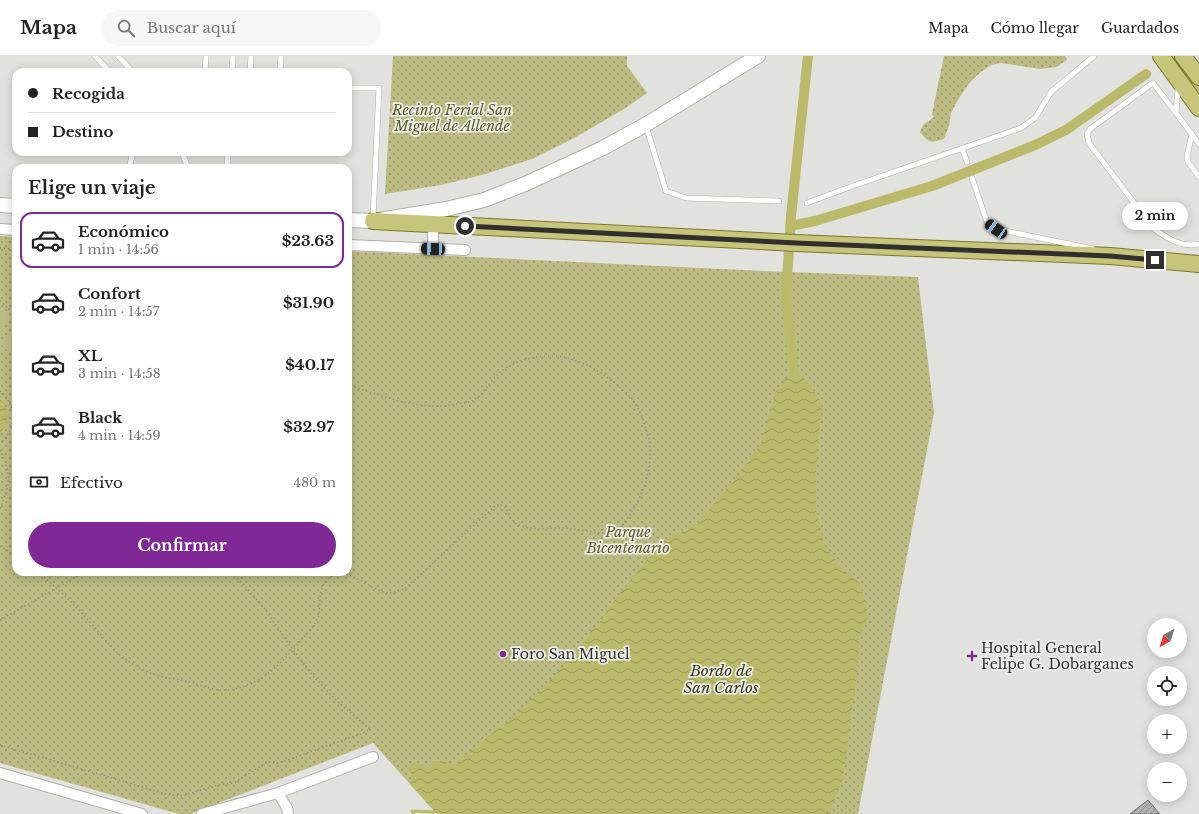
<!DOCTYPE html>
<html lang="es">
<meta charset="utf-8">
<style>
body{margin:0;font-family:"Libre Baskerville",serif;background:#f6f6f6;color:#222;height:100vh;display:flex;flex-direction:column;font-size:15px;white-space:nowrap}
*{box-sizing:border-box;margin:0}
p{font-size:13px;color:#767676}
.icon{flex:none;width:22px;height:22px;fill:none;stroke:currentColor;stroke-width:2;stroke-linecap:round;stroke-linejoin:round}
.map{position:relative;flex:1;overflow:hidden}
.details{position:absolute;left:12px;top:108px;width:340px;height:412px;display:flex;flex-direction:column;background:#fff;border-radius:12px;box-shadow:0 2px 10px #0003}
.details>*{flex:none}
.guide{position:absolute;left:12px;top:12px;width:340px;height:88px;border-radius:12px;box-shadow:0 2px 10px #0003;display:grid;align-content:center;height:88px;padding:0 16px;background:#fff}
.needle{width:26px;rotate:219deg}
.fabs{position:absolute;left:1147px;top:562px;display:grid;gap:8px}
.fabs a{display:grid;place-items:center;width:40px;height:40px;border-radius:50%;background:#fff;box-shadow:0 2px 10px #0003;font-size:20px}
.end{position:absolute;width:18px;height:18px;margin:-9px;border:5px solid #30302f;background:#fff;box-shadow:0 0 0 2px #fff}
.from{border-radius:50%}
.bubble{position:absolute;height:28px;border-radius:14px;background:#fff;box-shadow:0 2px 10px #0003;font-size:13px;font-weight:700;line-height:28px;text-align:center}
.car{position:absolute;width:12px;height:24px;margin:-12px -6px;border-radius:5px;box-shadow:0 0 3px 1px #0007;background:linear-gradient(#222 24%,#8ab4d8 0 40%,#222 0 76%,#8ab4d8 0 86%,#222 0)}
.guide b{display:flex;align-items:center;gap:14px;height:38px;font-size:15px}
.guide b+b{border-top:1px solid #e0e0e0}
.guide i{width:10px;height:10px;background:#222}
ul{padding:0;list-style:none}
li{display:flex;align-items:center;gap:12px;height:56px;margin:0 8px 6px;padding:0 8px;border:2px solid transparent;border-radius:12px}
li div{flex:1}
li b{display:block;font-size:15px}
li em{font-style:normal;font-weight:700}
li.selected{border-color:#7f2896}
li>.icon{width:36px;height:36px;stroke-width:1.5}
h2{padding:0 16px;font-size:18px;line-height:48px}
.pay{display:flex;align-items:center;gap:10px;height:44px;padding:0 16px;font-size:15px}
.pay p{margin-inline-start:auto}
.button{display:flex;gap:8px;margin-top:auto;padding:8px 16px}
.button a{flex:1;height:46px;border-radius:24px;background:#7f2896;color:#fff;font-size:16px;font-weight:700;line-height:46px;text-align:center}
header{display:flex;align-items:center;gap:24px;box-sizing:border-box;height:56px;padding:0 20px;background:#fff;border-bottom:1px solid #e0e0e0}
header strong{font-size:19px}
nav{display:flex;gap:22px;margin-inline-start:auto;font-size:14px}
.search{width:280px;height:36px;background:#f6f6f6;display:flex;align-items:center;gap:10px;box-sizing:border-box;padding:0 14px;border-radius:22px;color:#767676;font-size:15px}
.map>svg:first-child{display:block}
.grass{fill:url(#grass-tufts)}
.park{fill:url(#park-dots)}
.pitch{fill:#bbbb82}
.water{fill:url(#water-waves)}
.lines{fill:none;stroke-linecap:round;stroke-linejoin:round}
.stream{stroke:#bbba6b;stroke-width:3}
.canal{stroke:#bbba6b;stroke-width:10}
.building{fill:url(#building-hatch);stroke:#72726e}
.service-casing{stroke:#b0b0ac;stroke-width:6}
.minor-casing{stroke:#b0b0ac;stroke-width:12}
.secondary-casing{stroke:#b0b0ac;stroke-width:16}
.primary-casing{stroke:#7a7828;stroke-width:18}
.path{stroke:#878784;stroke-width:1.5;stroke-dasharray:1 3;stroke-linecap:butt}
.service{stroke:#fff;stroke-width:5}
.minor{stroke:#fff;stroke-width:10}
.secondary{stroke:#fff;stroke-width:14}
.primary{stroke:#c7c57c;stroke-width:16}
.route{stroke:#30302f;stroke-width:5}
.poi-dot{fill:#7f2896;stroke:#eeeeea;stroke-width:1.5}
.labels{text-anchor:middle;stroke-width:3.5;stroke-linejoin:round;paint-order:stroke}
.park-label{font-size:14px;font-style:italic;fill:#5c5b20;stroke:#eeeeea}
.poi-label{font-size:14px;fill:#30302f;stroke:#eeeeea;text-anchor:start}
.water-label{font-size:15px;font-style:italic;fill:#393815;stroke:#eeeeea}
</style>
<header>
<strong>Mapa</strong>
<div class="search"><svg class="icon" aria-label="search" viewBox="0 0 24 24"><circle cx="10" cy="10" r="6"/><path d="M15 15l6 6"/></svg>Buscar aquí</div>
<nav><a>Mapa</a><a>Cómo llegar</a><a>Guardados</a></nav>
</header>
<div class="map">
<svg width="1199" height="758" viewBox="0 0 1199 758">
<defs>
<pattern id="grass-tufts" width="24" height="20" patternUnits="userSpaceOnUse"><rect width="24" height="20" fill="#bbbb82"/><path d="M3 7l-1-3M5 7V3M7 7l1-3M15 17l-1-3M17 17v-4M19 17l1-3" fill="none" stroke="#98986b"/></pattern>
<pattern id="park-dots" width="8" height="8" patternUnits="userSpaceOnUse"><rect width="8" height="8" fill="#bbbb82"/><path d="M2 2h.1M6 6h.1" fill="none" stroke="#98986b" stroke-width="1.8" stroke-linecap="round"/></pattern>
<pattern id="water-waves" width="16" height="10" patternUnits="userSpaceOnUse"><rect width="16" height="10" fill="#bbba6b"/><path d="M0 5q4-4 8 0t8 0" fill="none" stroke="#989858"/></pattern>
<pattern id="building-hatch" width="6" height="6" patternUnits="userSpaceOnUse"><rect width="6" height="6" fill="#afafab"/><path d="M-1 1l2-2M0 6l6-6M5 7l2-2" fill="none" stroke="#8f8f8c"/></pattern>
</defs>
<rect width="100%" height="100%" fill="#e1e1dd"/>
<path class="grass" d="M 1169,0 L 1179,0 L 1199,29 L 1199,42 Z"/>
<path class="park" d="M 393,0 L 627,0 L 627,10 L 647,37 L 624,53 L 574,82 L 532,103 L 482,119 L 441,129 L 385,138 Z
M 944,0 L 1065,0 L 1067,4 L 1056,11 L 1040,13 L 1001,7 L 991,9 L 981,16 L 970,26 L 959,42 L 951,57 L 949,70 L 944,83 C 932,87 928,87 920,76 L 923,69 L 934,61 L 932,58 Z
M 0,180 L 16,181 L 16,516 L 348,516 L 348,195 L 763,215 L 918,221 L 934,357 L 858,758 L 437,758 L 373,687 L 190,758 L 179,758 L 0,707 Z"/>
<path class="pitch" d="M 0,253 L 12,262 L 0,277 Z
M 10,275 L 16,280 L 16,302 L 0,288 L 0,287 Z"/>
<path class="water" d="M 799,319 L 810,328 L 822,349 L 816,412 L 816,454 L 824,488 L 839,509 L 860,528 L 866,547 L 867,566 L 859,580 L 859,602 L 843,722 L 829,758 L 437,758 L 410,728 L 412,721 L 409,711 L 411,708 L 417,706 L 427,713 L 434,705 L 444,705 L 453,709 L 512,661 L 578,596 L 591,575 L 601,564 L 613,546 L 659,489 L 668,482 L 696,469 L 744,412 L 761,387 L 777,333 L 787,321 Z
M 0,342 C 11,354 8,368 0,379 Z"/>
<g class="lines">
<path class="stream" d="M 414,758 L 412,755 L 435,756"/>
<path class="canal" d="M 790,170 L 815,165 L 932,130 L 1035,89 L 1066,74 L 1146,18
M 794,320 L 786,240 L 791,160 L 808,0"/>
</g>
<path class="building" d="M 1148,744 L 1160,758 L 1130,758 Z"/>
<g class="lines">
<defs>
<path id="service" d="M 95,0 L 110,16
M 118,0 L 133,16
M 205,16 L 206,0
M 232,16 L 233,0
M 250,16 L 251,0
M 280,16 L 281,0
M 348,32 L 379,32 L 373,162
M 1178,32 L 1176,57 L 1199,88
M 1176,57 L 1153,27 L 1090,73 L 1087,78 L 1089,87 L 1153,172 C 1166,182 1182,192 1199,188
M 646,70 L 666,135 L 686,142 L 779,145
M 1192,78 L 1187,100 L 1188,106 L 1199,121
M 962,92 L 967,106
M 182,96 L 188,112
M 129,112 L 133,96
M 227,112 L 228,96
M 972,122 L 987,166 L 996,173 L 1093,193
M 807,147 L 850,131 L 1021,72 L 1035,62 L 1051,36 L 1094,0"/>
<path id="minor" d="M 0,173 L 16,174
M 348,189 L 465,194
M 433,193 L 433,168
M 0,717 L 142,758
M 278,737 L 287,752 L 288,758
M 202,758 L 278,737 L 373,701"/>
<path id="secondary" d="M 0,149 L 16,150
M 348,164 L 373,165 L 446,153 L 484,144 L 525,128 L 601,93 L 645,69 L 758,0"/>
<path id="primary" d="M 1161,0 L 1199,52
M 1183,0 L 1199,21
M 373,165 L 796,187 L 1110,200 L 1199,208"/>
</defs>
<use href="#service" class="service-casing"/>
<use href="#minor" class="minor-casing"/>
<use href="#secondary" class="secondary-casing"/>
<use href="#primary" class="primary-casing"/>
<path class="path" d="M 0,192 L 16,193
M 0,245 L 16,259
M 0,335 C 17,349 17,374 0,387
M 11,350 L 16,348
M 0,394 C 12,419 10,428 0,453
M 0,490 L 16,500
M 38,516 C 52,528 66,540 78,553 C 93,568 105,586 121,600 C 132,608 145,616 158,620 C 166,622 174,623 182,624 C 195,627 207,633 220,634 C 254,636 282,608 302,583 C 307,577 315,569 318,561 C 322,545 316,527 334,519 C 350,511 373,537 390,537 C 396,536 402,534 407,531 L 495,450 L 499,448 L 505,451 C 509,457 511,465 517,468 C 530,476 552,471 566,472 C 582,474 599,478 615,477 C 638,454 655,416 649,383 C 648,379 646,374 645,369 C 642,361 638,351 633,344 C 626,336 617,329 608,322 C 591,309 571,300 550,300 C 530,300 508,307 495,321 C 489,327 484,337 477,342 C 471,346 464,347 457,348 C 421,356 382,340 348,329
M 0,564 L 85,516
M 0,689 L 166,738 L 181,740 L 218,729 L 234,727 L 267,706 L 277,707 L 288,704 L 363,677 L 370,673 L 338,646 L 314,621 L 293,594 L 265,553 L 232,516"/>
<use href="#service" class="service"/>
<use href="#minor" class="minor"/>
<use href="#secondary" class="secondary"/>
<use href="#primary" class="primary"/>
</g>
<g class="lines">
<path class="route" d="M 465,170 L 796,187 L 1110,200 L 1155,204"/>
</g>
<g class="poi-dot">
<circle cx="503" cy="598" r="4"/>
<path d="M970 594h4v4h4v4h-4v4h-4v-4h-4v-4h4z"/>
</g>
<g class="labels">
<g class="park-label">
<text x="452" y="59">Recinto Ferial San<tspan x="452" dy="16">Miguel de Allende</tspan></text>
<text x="628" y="481">Parque<tspan x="628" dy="16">Bicentenario</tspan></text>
</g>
<g class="poi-label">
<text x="981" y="597">Hospital General<tspan x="981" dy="16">Felipe G. Dobarganes</tspan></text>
<text x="511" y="603">Foro San Miguel</text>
</g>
<g class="water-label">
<text x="721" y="620">Bordo de<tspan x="721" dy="17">San Carlos</tspan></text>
</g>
</g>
</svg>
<div class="fabs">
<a><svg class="needle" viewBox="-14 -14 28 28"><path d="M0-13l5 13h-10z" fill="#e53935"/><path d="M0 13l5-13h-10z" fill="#767676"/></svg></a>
<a><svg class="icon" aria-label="locate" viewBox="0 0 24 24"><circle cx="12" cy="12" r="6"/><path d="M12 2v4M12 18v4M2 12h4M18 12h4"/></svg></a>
<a>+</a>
<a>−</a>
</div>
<i class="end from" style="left:465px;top:170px"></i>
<i class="end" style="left:1155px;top:204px"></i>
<div class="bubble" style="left:1122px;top:146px;width:66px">2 min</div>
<i class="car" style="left:996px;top:173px;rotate:305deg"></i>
<i class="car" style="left:433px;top:193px;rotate:272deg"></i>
<div class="guide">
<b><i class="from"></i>Recogida</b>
<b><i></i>Destino</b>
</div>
<section class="details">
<h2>Elige un viaje</h2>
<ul>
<li class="selected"><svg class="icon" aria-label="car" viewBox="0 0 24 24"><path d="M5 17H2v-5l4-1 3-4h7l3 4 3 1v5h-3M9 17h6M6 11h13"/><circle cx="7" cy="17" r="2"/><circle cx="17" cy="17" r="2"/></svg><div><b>Económico</b><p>1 min · 14:56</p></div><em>$23.63</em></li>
<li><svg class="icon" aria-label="car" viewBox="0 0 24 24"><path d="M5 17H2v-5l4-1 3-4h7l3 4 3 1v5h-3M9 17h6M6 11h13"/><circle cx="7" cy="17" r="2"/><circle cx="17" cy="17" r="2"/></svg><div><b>Confort</b><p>2 min · 14:57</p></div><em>$31.90</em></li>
<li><svg class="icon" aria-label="car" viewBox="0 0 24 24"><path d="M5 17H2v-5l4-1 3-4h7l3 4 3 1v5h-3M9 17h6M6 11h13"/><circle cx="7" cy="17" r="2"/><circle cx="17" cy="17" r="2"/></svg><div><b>XL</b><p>3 min · 14:58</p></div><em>$40.17</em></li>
<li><svg class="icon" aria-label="car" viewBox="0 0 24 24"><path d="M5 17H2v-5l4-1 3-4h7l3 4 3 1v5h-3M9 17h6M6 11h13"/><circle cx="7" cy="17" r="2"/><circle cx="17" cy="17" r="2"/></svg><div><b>Black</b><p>4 min · 14:59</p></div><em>$32.97</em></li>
</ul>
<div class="pay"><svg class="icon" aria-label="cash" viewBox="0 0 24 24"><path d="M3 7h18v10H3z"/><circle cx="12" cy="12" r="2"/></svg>Efectivo<p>480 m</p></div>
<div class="button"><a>Confirmar</a></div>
</section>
</div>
